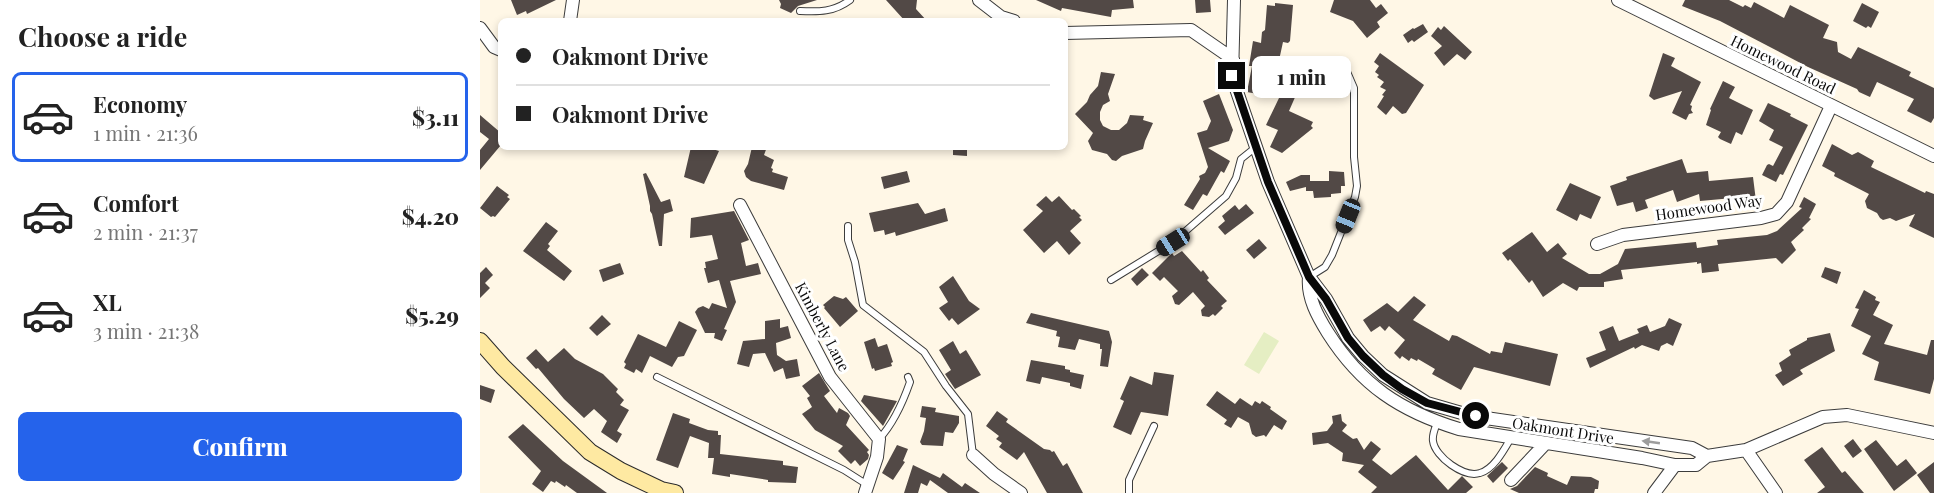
<!DOCTYPE html>
<meta charset="utf-8">
<style>
body{margin:0;font-family:"Playfair Display",serif;background:#f6f6f6;color:#222;height:100vh;display:flex;flex-direction:column;font-size:22px;white-space:nowrap}
*{box-sizing:border-box;margin:0}
p{font-size:20px;color:#767676}
.icon{flex:none;width:33px;height:33px;fill:none;stroke:currentColor;stroke-width:2;stroke-linecap:round;stroke-linejoin:round}
.map{position:relative;flex:1;overflow:hidden}
.details{display:flex;flex-direction:column;background:#fff;width:480px}
.details>*{flex:none}
.banner{position:absolute;left:18px;top:18px;width:570px;height:132px;border-radius:9px;box-shadow:0 3px 9px #0003;display:grid;align-content:center;height:132px;padding:0 18px;background:#fff}
.end{position:absolute;width:27px;height:27px;margin:-14px;border:8px solid #090909;background:#fff;box-shadow:0 0 0 3px #fff}
.from{border-radius:50%}
.bubble{position:absolute;height:42px;border-radius:9px;background:#fff;box-shadow:0 3px 9px #0003;font-size:20px;font-weight:800;line-height:42px;text-align:center}
.car{position:absolute;width:18px;height:36px;margin:-18px -9px;border-radius:8px;box-shadow:0 0 4px 2px #0007;background:linear-gradient(#222 24%,#8ab4d8 0 40%,#222 0 76%,#8ab4d8 0 86%,#222 0)}
.banner b{display:flex;align-items:center;gap:21px;height:57px;font-size:22px}
.banner b+b{border-top:2px solid #e0e0e0}
.banner i{width:15px;height:15px;background:#222}
ul{padding:0;list-style:none}
li{display:flex;align-items:center;gap:18px;height:90px;margin:0 12px 9px;padding:0 6px;border:3px solid transparent;border-radius:9px}
li div{flex:1}
li b{display:block;font-size:22px}
li em{font-style:normal;font-weight:800}
li.selected{border-color:#2563eb}
li>.icon{width:54px;height:54px;stroke-width:1.5}
h2{padding:0 18px;font-size:27px;line-height:72px}
.cta{display:flex;gap:12px;margin-top:auto;padding:12px 18px}
.cta a{flex:1;height:69px;border-radius:9px;background:#2563eb;color:#fff;font-size:24px;font-weight:800;line-height:69px;text-align:center}
main{display:flex;flex:1;min-height:0}
.map>svg:first-child{display:block}
.pitch{fill:#e5eec3}
.building{fill:#524946}
.lines{fill:none;stroke-linecap:round;stroke-linejoin:round}
.lane-casing{stroke:#3c3c3c;stroke-width:8}
.street-casing{stroke:#3c3c3c;stroke-width:14}
.secondary-casing{stroke:#2b2b2b;stroke-width:18}
.lane{stroke:#fff;stroke-width:6}
.street{stroke:#fff;stroke-width:12}
.secondary{stroke:#fee9a2;stroke-width:16}
.oneway{fill:#9d9d9d}
.route{stroke:#090909;stroke-width:8}
.labels{text-anchor:middle;stroke-width:6;stroke-linejoin:round;paint-order:stroke}
.street-label{font-size:15px;fill:#090909;stroke:#fff}
</style>
<main>
<section class="details">
<h2>Choose a ride</h2>
<ul>
<li class="selected"><svg class="icon" aria-label="car" viewBox="0 0 24 24"><path d="M5 17H2v-5l4-1 3-4h7l3 4 3 1v5h-3M9 17h6M6 11h13"/><circle cx="7" cy="17" r="2"/><circle cx="17" cy="17" r="2"/></svg><div><b>Economy</b><p>1 min · 21:36</p></div><em>$3.11</em></li>
<li><svg class="icon" aria-label="car" viewBox="0 0 24 24"><path d="M5 17H2v-5l4-1 3-4h7l3 4 3 1v5h-3M9 17h6M6 11h13"/><circle cx="7" cy="17" r="2"/><circle cx="17" cy="17" r="2"/></svg><div><b>Comfort</b><p>2 min · 21:37</p></div><em>$4.20</em></li>
<li><svg class="icon" aria-label="car" viewBox="0 0 24 24"><path d="M5 17H2v-5l4-1 3-4h7l3 4 3 1v5h-3M9 17h6M6 11h13"/><circle cx="7" cy="17" r="2"/><circle cx="17" cy="17" r="2"/></svg><div><b>XL</b><p>3 min · 21:38</p></div><em>$5.29</em></li>
</ul>
<div class="cta"><a>Confirm</a></div>
</section>
<div class="map">
<svg width="1454" height="493" viewBox="0 0 1454 493">
<rect width="100%" height="100%" fill="#fff7e6"/>
<path class="pitch" d="M 784,332 L 799,341 L 779,374 L 764,365 Z"/>
<path class="building" d="M 31,0 L 76,0 L 47,14 L 46,11 L 37,15 Z
M 299,0 L 337,0 L 318,6 L 311,13 L 300,8 L 301,4 Z
M 406,0 L 437,0 L 436,9 L 447,21 L 425,21 Z
M 556,0 L 653,0 L 654,8 L 632,10 L 631,17 L 582,8 L 581,11 Z
M 715,0 L 730,0 L 731,12 L 716,13 Z
M 854,0 L 890,0 L 896,8 L 901,4 L 908,13 L 897,22 L 900,27 L 887,38 L 873,21 L 850,12 Z
M 1205,0 L 1249,0 L 1263,7 L 1265,5 L 1271,8 L 1274,2 L 1304,18 L 1310,5 L 1349,25 L 1343,38 L 1357,42 L 1358,52 L 1371,59 L 1378,47 L 1431,72 L 1429,76 L 1454,88 L 1454,118 L 1451,123 L 1427,111 L 1434,99 L 1397,82 L 1390,97 L 1379,92 L 1377,89 L 1328,67 L 1240,21 L 1202,6 Z
M 795,3 L 813,5 L 810,41 L 808,43 L 803,42 L 798,65 L 794,64 L 790,82 L 816,95 L 809,111 L 833,122 L 831,126 L 833,128 L 802,153 L 790,147 L 798,130 L 786,125 L 799,98 L 767,92 L 772,66 L 769,66 L 773,41 L 781,43 L 782,32 L 785,30 L 787,5 L 795,6 Z
M 1382,3 L 1399,12 L 1391,28 L 1388,26 L 1386,28 L 1373,21 Z
M 943,24 L 948,32 L 934,42 L 932,40 L 928,43 L 923,35 L 933,28 L 934,29 Z
M 964,26 L 992,52 L 985,60 L 977,54 L 964,66 L 954,53 L 962,46 L 951,36 L 958,27 L 961,30 Z
M 900,53 L 944,85 L 926,113 L 922,114 L 913,106 L 906,115 L 897,107 L 904,96 L 902,95 L 906,90 L 900,87 L 904,82 L 897,77 L 899,75 L 895,72 L 899,66 L 894,62 Z
M 1183,53 L 1195,58 L 1191,66 L 1221,82 L 1210,105 L 1212,106 L 1211,110 L 1213,113 L 1209,114 L 1206,120 L 1192,113 L 1202,91 L 1174,100 L 1169,96 Z
M 621,72 L 635,74 L 628,94 L 630,101 L 623,105 L 620,112 L 620,120 L 623,126 L 631,130 L 639,130 L 647,123 L 650,115 L 664,116 L 663,120 L 673,123 L 665,141 L 663,149 L 642,156 L 636,161 L 632,160 L 627,154 L 612,150 L 608,141 L 613,133 L 595,114 L 607,102 L 610,95 L 618,86 Z
M 1243,81 L 1255,87 L 1249,98 L 1273,110 L 1262,135 L 1256,132 L 1251,144 L 1240,139 L 1238,137 L 1241,132 L 1226,125 L 1231,110 L 1230,109 Z
M 739,94 L 753,130 L 749,141 L 728,148 L 750,161 L 744,173 L 741,171 L 727,196 L 723,194 L 713,210 L 704,205 L 720,179 L 719,176 L 725,173 L 728,167 L 717,133 L 727,130 L 731,121 L 723,101 Z
M 1288,103 L 1311,114 L 1310,116 L 1328,125 L 1303,175 L 1300,174 L 1296,182 L 1282,175 L 1287,165 L 1289,164 L 1293,166 L 1303,147 L 1289,140 L 1294,130 L 1279,121 Z
M 0,115 L 21,133 L 21,145 L 0,170 L 0,150 L 9,139 L 0,132 Z
M 1352,144 L 1372,155 L 1378,152 L 1394,161 L 1391,167 L 1445,193 L 1446,191 L 1454,194 L 1454,238 L 1429,226 L 1435,214 L 1416,221 L 1410,218 L 1403,220 L 1400,218 L 1397,213 L 1387,208 L 1385,201 L 1389,194 L 1354,176 L 1355,173 L 1342,166 Z
M 211,147 L 226,147 L 239,151 L 224,184 L 204,177 Z
M 272,147 L 287,147 L 284,155 L 294,160 L 291,168 L 293,169 L 292,172 L 308,177 L 304,190 L 271,181 L 266,177 L 264,171 L 268,164 Z
M 473,147 L 487,147 L 487,156 L 473,155 Z
M 1202,159 L 1207,173 L 1228,171 L 1229,181 L 1273,177 L 1276,201 L 1258,203 L 1257,201 L 1253,201 L 1253,198 L 1220,201 L 1219,194 L 1197,202 L 1193,190 L 1165,200 L 1168,208 L 1156,212 L 1153,202 L 1137,206 L 1130,186 L 1147,180 L 1146,177 Z
M 427,171 L 430,182 L 404,189 L 401,177 Z
M 849,171 L 864,172 L 865,186 L 861,186 L 861,193 L 851,194 L 851,197 L 834,198 L 833,191 L 826,191 L 826,187 L 810,191 L 806,182 L 821,175 L 830,175 L 830,181 L 849,181 Z
M 166,173 L 181,202 L 190,199 L 193,211 L 184,214 L 182,246 L 179,246 L 172,214 L 170,211 L 170,206 L 163,174 Z
M 1090,183 L 1121,197 L 1111,219 L 1100,214 L 1097,221 L 1076,210 Z
M 17,186 L 29,195 L 27,197 L 30,199 L 15,217 L 13,216 L 11,217 L 0,208 Z
M 566,196 L 572,202 L 579,196 L 592,210 L 594,209 L 601,216 L 599,217 L 602,220 L 590,231 L 601,243 L 589,255 L 577,241 L 564,253 L 543,230 L 563,211 L 556,205 Z
M 1324,197 L 1336,204 L 1329,218 L 1331,219 L 1322,228 L 1324,230 L 1311,242 L 1316,250 L 1302,264 L 1296,258 L 1238,264 L 1239,271 L 1222,273 L 1221,263 L 1217,264 L 1217,262 L 1141,270 L 1143,279 L 1124,282 L 1124,287 L 1099,287 L 1097,291 L 1083,283 L 1063,297 L 1052,280 L 1049,283 L 1030,259 L 1028,261 L 1022,253 L 1052,232 L 1067,252 L 1078,243 L 1087,254 L 1082,258 L 1109,274 L 1120,274 L 1138,264 L 1145,249 L 1216,242 L 1217,248 L 1238,245 L 1237,240 L 1287,235 L 1297,231 L 1322,208 L 1319,207 Z
M 438,203 L 445,214 L 465,208 L 468,221 L 416,236 L 415,232 L 405,235 L 404,230 L 394,232 L 389,213 Z
M 766,204 L 774,213 L 745,235 L 738,227 L 745,221 L 742,216 L 755,205 L 759,210 Z
M 254,211 L 269,240 L 261,243 L 266,266 L 278,263 L 281,274 L 250,281 L 256,302 L 244,329 L 247,330 L 242,341 L 234,338 L 235,333 L 225,333 L 215,312 L 218,308 L 223,306 L 229,309 L 232,303 L 247,308 L 239,280 L 228,283 L 224,268 L 226,268 L 225,262 L 238,259 L 232,235 L 210,238 L 211,218 Z
M 66,222 L 78,231 L 68,244 L 70,246 L 67,250 L 92,271 L 84,281 L 43,251 Z
M 779,239 L 787,248 L 774,259 L 766,250 Z
M 702,251 L 721,272 L 723,270 L 729,278 L 727,280 L 747,301 L 741,306 L 743,308 L 735,316 L 733,314 L 729,317 L 722,316 L 721,310 L 725,306 L 713,292 L 699,305 L 695,304 L 692,296 L 698,291 L 684,277 L 680,281 L 672,273 L 692,253 L 694,256 Z
M 140,263 L 144,274 L 123,282 L 119,270 Z
M 6,267 L 13,275 L 5,283 L 10,288 L 0,298 L 0,273 Z
M 1345,267 L 1361,272 L 1357,284 L 1341,277 Z
M 662,268 L 669,275 L 657,286 L 651,279 Z
M 473,276 L 489,301 L 500,309 L 478,325 L 472,318 L 469,321 L 459,308 L 468,302 L 459,287 Z
M 1384,290 L 1396,297 L 1395,300 L 1400,302 L 1393,315 L 1413,325 L 1404,344 L 1447,355 L 1451,340 L 1454,340 L 1454,379 L 1450,394 L 1394,380 L 1399,362 L 1382,354 L 1391,336 L 1371,326 L 1379,309 L 1375,308 Z
M 354,296 L 363,299 L 366,297 L 378,311 L 360,327 L 344,308 L 345,307 L 343,305 Z
M 934,296 L 946,305 L 933,320 L 969,341 L 972,335 L 977,336 L 1010,354 L 1011,351 L 1022,353 L 1025,342 L 1078,354 L 1070,386 L 994,367 L 981,390 L 952,374 L 955,369 L 938,359 L 937,361 L 931,358 L 929,361 L 922,356 L 920,359 L 914,353 L 925,340 L 909,326 L 905,331 L 900,326 L 891,332 L 883,320 L 907,303 L 918,312 Z
M 551,313 L 629,331 L 632,342 L 628,367 L 620,366 L 622,349 L 620,349 L 620,344 L 599,339 L 595,350 L 578,347 L 580,337 L 576,336 L 577,331 L 546,323 Z
M 122,315 L 131,324 L 117,336 L 109,328 Z
M 1189,318 L 1202,324 L 1193,346 L 1187,343 L 1181,346 L 1179,351 L 1162,345 L 1155,349 L 1154,347 L 1110,368 L 1106,358 L 1126,350 L 1119,332 L 1133,326 L 1139,341 L 1159,333 L 1157,329 L 1167,325 L 1170,332 L 1185,326 Z
M 300,319 L 300,328 L 308,326 L 311,338 L 296,343 L 297,355 L 306,361 L 317,359 L 320,376 L 306,379 L 303,368 L 294,372 L 285,353 L 273,354 L 269,367 L 257,364 L 263,341 L 285,339 L 285,321 Z
M 199,321 L 217,330 L 204,356 L 198,357 L 192,367 L 170,356 L 162,373 L 156,369 L 154,373 L 144,368 L 146,364 L 144,362 L 158,334 L 186,347 Z
M 1350,333 L 1355,351 L 1320,370 L 1323,374 L 1303,386 L 1295,375 L 1302,371 L 1299,363 L 1311,355 L 1309,350 L 1327,340 L 1327,338 Z
M 395,338 L 398,347 L 407,344 L 413,362 L 411,363 L 412,366 L 395,371 L 394,368 L 392,369 L 384,342 Z
M 473,341 L 480,354 L 486,350 L 501,375 L 475,389 L 465,374 L 471,370 L 459,350 Z
M 84,348 L 95,359 L 123,374 L 138,389 L 136,392 L 144,400 L 140,405 L 149,410 L 137,431 L 142,434 L 137,443 L 121,432 L 127,421 L 114,409 L 104,418 L 84,399 L 58,368 L 56,369 L 46,358 L 56,349 L 68,362 Z
M 551,360 L 585,366 L 585,369 L 590,370 L 590,372 L 604,375 L 601,389 L 590,386 L 590,383 L 562,377 L 560,384 L 546,381 Z
M 674,372 L 694,375 L 688,416 L 661,412 L 651,435 L 633,427 L 644,401 L 640,399 L 650,376 L 672,385 Z
M 339,373 L 350,391 L 344,396 L 357,413 L 359,408 L 368,413 L 370,416 L 366,425 L 389,450 L 387,452 L 389,455 L 388,459 L 380,466 L 375,460 L 371,464 L 358,451 L 363,446 L 335,430 L 322,414 L 332,407 L 327,398 L 330,396 L 322,386 Z
M 0,385 L 15,390 L 11,403 L 0,399 Z
M 737,391 L 755,404 L 760,398 L 772,406 L 775,401 L 780,404 L 782,401 L 791,407 L 790,409 L 807,421 L 802,430 L 794,425 L 786,437 L 784,435 L 776,437 L 772,434 L 769,423 L 758,417 L 751,428 L 744,424 L 747,420 L 726,405 Z
M 384,395 L 417,401 L 403,426 L 381,401 Z
M 442,406 L 456,408 L 455,412 L 479,416 L 479,423 L 473,433 L 465,432 L 463,446 L 442,445 L 440,442 L 444,431 L 446,418 L 440,417 Z
M 517,411 L 528,419 L 526,422 L 540,432 L 564,449 L 570,450 L 572,452 L 574,451 L 583,466 L 587,463 L 603,493 L 567,493 L 544,452 L 537,460 L 519,447 L 522,443 L 516,439 L 519,436 L 506,426 Z
M 193,413 L 210,419 L 209,423 L 228,430 L 238,431 L 238,435 L 241,435 L 240,454 L 303,461 L 303,465 L 318,467 L 316,483 L 288,482 L 288,480 L 250,474 L 250,477 L 232,474 L 234,458 L 228,458 L 229,443 L 210,436 L 198,468 L 176,460 Z
M 861,414 L 862,421 L 867,425 L 862,431 L 873,439 L 877,438 L 884,450 L 891,441 L 901,449 L 892,460 L 911,475 L 936,455 L 968,490 L 982,476 L 993,487 L 986,493 L 891,493 L 897,487 L 878,472 L 884,465 L 862,461 L 863,453 L 848,443 L 833,445 L 832,433 L 847,431 L 853,423 L 852,416 Z
M 43,424 L 83,461 L 127,493 L 97,493 L 86,485 L 85,487 L 76,481 L 75,483 L 71,481 L 63,492 L 52,484 L 61,471 L 28,437 Z
M 1373,439 L 1382,451 L 1373,458 L 1364,446 Z
M 1396,440 L 1417,466 L 1426,459 L 1437,473 L 1414,491 L 1384,449 Z
M 417,445 L 428,449 L 423,461 L 425,462 L 413,480 L 402,473 Z
M 1342,447 L 1362,473 L 1365,471 L 1384,493 L 1337,493 L 1345,487 L 1324,460 Z
M 1022,462 L 1028,468 L 1013,483 L 1007,476 Z
M 1454,462 L 1454,493 L 1450,493 L 1437,475 Z
M 433,465 L 460,478 L 463,473 L 482,487 L 485,483 L 500,493 L 468,493 L 450,480 L 447,486 L 441,483 L 438,493 L 424,493 Z
M 1055,467 L 1068,473 L 1067,476 L 1087,485 L 1091,476 L 1111,477 L 1119,481 L 1118,489 L 1115,489 L 1114,493 L 1039,493 L 1030,489 L 1037,486 Z"/>
<g class="lines">
<defs>
<path id="lane" d="M 320,11 C 339,12 354,12 370,0
M 368,226 L 368,240 L 375,262 L 383,305 L 444,352 L 466,386 L 488,414 L 493,455
M 829,277 L 845,267 L 852,255 L 875,197 L 877,186 L 874,157 L 874,88 L 865,67
M 631,280 L 693,242 L 746,196 L 756,178 L 761,159 L 776,147
M 177,377 L 364,470 L 386,484
M 957,423 C 955,428 952,435 953,441 C 955,457 984,478 1000,473 C 1014,469 1024,450 1031,438
M 399,439 C 414,423 423,402 430,382 L 428,377
M 649,493 L 649,480 L 674,426"/>
<path id="street" d="M 499,0 L 521,17 L 534,21
M 754,0 L 752,77 L 788,182 L 829,277 C 827,298 838,317 848,333 C 881,385 920,411 979,429 L 1162,458 L 1195,465 L 1216,465 L 1227,456 L 1266,450 L 1343,417 L 1367,415 L 1454,433
M 1138,0 L 1454,156
M 90,21 L 93,0
M 0,28 L 14,47 L 21,50
M 585,33 L 711,30 L 753,59
M 260,205 L 350,377 L 399,439 L 397,457 L 385,493
M 1117,244 L 1143,235 L 1281,218 L 1296,214 L 1307,202 L 1351,106
M 830,278 L 846,299 L 868,338 L 883,356 L 903,375 L 947,403 L 992,416 L 1212,448 L 1227,456
M 1266,450 L 1296,493
M 493,455 L 514,474 L 541,493
M 1031,480 L 1065,444
M 1174,493 L 1195,465"/>
<path id="secondary" d="M 0,341 L 23,367 L 110,452 L 141,471 L 181,490 L 195,493"/>
</defs>
<use href="#lane" class="lane-casing"/>
<use href="#street" class="street-casing"/>
<use href="#secondary" class="secondary-casing"/>
<use href="#lane" class="lane"/>
<use href="#street" class="street"/>
<use href="#secondary" class="secondary"/>
</g>
<defs><path id="oneway-solid" d="M-6-.8H1V-3.2L6.5 0L1 3.2V.8H-6Z" transform="scale(1.5)"/></defs>
<use class="oneway" href="#oneway-solid" transform="translate(1171 442) rotate(-172)"/>
<g class="lines">
<path class="route" d="M 752,76 L 788,182 L 829,277 L 846,299 L 868,338 L 883,356 L 903,375 L 922,389 L 947,403 L 996,416"/>
</g>
<g class="labels">
<g class="street-label">
<text transform="translate(1303 65) rotate(26)" y="5">Homewood Road</text>
<text transform="translate(1229 208) rotate(-8)" y="5">Homewood Way</text>
<text transform="translate(342 327) rotate(62)" y="5">Kimberly Lane</text>
<text transform="translate(1083 431) rotate(9)" y="5">Oakmont Drive</text>
</g>
</g>
</svg>
<i class="end from" style="left:996px;top:416px"></i>
<i class="end" style="left:752px;top:76px"></i>
<div class="bubble" style="left:772px;top:56px;width:99px">1 min</div>
<i class="car" style="left:868px;top:216px;rotate:202deg"></i>
<i class="car" style="left:693px;top:242px;rotate:238deg"></i>
<div class="banner">
<b><i class="from"></i>Oakmont Drive</b>
<b><i></i>Oakmont Drive</b>
</div>
</div>
</main>
